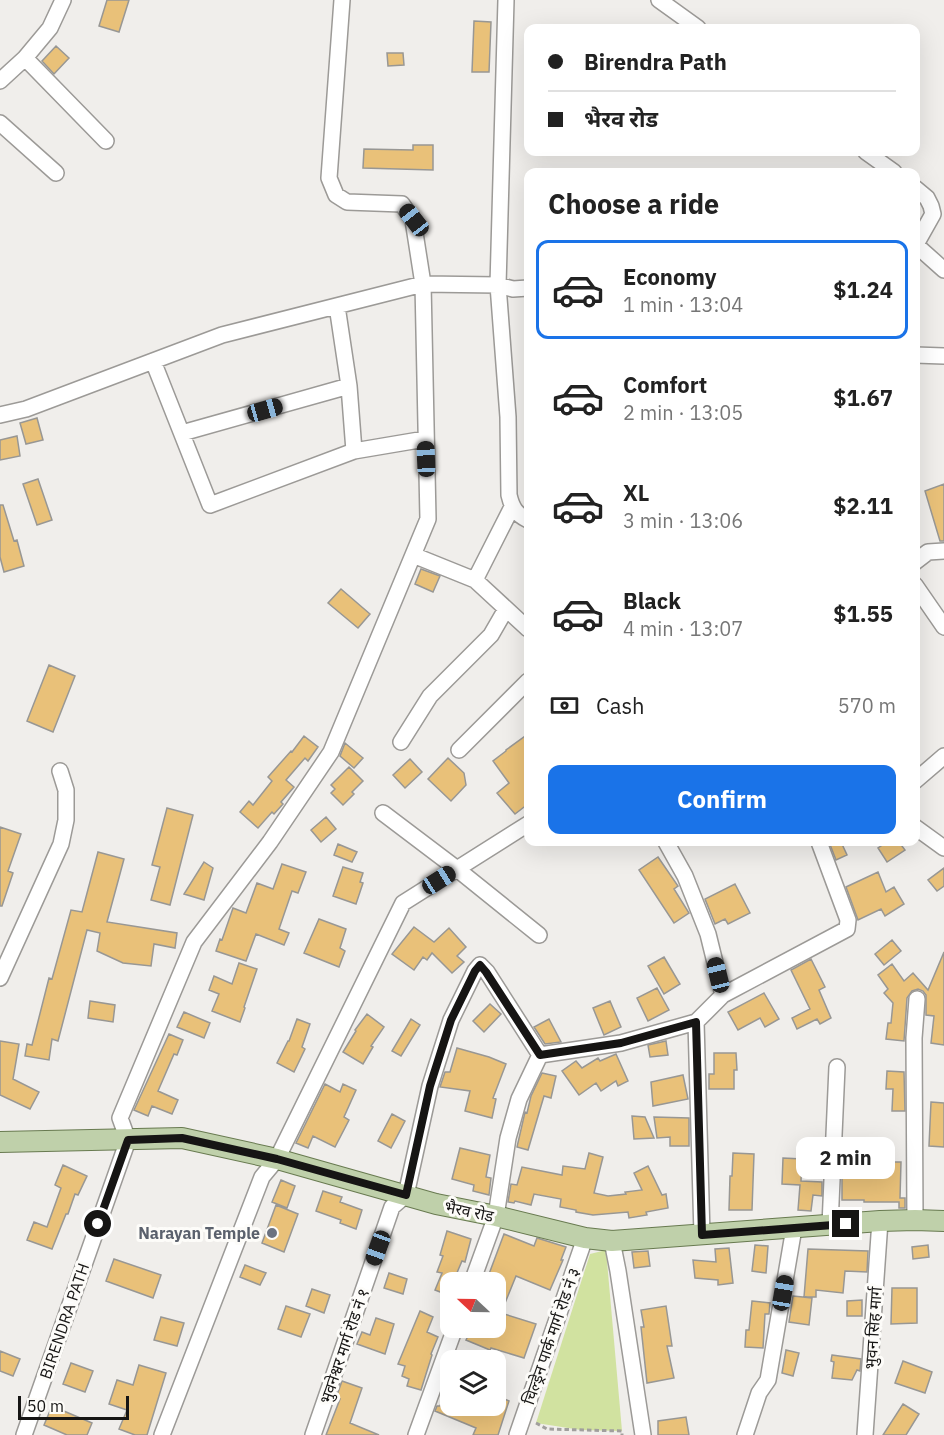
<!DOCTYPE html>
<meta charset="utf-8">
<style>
body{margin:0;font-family:"IBM Plex Sans","Noto Sans Devanagari",sans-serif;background:#f6f6f6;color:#222;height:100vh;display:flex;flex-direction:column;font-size:22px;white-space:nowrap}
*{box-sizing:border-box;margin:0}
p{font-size:20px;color:#767676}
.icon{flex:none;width:33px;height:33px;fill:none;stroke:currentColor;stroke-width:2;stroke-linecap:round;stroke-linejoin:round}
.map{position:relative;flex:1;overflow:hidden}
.details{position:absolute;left:524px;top:168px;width:396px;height:678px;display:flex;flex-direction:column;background:#fff;border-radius:12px;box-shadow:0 6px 24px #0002}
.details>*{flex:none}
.top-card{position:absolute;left:524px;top:24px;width:396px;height:132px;border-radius:12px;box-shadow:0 6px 24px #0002;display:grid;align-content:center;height:132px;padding:0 24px;background:#fff}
.needle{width:39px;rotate:292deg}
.controls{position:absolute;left:440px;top:1272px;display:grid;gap:12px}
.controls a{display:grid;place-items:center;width:66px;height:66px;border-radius:12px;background:#fff;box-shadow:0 6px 24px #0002;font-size:30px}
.scale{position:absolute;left:18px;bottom:15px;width:111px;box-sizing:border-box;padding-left:6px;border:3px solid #161514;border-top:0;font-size:16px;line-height:21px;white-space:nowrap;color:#161514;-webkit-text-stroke:4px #fdfcf9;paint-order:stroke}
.end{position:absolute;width:27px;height:27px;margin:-14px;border:8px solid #161514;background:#fff;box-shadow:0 0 0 3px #fff}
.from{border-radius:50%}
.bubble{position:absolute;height:42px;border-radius:12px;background:#fff;box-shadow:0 6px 24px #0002;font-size:20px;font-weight:700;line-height:42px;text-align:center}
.car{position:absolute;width:18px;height:36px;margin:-18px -9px;border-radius:8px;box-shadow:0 0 4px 2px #0007;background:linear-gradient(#222 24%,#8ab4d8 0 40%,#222 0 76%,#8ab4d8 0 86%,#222 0)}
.top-card b{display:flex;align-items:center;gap:21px;height:57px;font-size:22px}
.top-card b+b{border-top:2px solid #e0e0e0}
.top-card i{width:15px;height:15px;background:#222}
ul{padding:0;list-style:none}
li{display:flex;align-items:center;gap:18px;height:99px;margin:0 12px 9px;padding:0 12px;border:3px solid transparent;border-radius:12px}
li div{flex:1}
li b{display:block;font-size:22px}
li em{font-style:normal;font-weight:700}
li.current{border-color:#1a73e8}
li>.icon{width:54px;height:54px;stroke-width:1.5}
h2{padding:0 24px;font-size:27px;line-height:72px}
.pay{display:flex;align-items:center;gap:15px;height:66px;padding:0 24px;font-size:22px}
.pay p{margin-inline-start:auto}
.cta{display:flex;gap:12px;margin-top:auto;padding:12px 24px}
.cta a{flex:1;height:69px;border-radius:12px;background:#1a73e8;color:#fff;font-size:24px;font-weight:700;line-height:69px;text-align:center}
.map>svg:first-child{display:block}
.green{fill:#d1e2a0}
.building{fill:#e9c179;stroke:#989794;stroke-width:1.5}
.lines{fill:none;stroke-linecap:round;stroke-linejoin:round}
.minor-casing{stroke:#9c9a97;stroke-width:18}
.major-casing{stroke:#687a50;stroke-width:22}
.path{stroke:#a19f9d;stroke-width:3;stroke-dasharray:4.5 3;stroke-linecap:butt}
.minor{stroke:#fff;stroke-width:15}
.major{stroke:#bfd0aa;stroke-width:20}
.route{stroke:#161514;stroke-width:8}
.worship-dot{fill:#6b7280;stroke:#fdfcf9;stroke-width:2}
.labels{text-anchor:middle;stroke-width:6;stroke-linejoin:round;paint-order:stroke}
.street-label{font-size:16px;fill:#161514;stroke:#fdfcf9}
.worship-label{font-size:16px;font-weight:bold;fill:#5b616d;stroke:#fdfcf9;text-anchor:end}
</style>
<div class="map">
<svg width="944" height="1435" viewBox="0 0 944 1435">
<rect width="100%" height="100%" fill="#f0eeeb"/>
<path class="green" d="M 606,1250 L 622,1431 L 581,1430 L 536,1423 L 590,1254 Z"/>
<path class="building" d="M 107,0 L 129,0 L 119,32 L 99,26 Z
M 474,21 L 491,22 L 489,72 L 472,72 Z
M 56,46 L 69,58 L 54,74 L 42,61 Z
M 387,53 L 403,53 L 404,65 L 388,66 Z
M 413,145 L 433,145 L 433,170 L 363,168 L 364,149 L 413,150 Z
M 37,418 L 43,440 L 26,444 L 20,423 Z
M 17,436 L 20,456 L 0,460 L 0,440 Z
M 38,479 L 52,520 L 37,525 L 23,484 Z
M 944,484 L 944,541 L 940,541 L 925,491 Z
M 0,505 L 3,505 L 14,541 L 17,540 L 24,566 L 4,572 L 0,557 Z
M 421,569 L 440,576 L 433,592 L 415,584 Z
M 341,589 L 370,614 L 358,628 L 328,603 Z
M 49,665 L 75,676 L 53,732 L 27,721 Z
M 528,734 L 528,804 L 515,814 L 497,793 L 509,783 L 493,761 L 506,751 L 506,750 Z
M 304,736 L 318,747 L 308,761 L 305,758 L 286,780 L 294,787 L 281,802 L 283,804 L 274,814 L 272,812 L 258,828 L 240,812 L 249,801 L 253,805 L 272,781 L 268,777 L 291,751 L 292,752 Z
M 345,743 L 363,758 L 354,768 L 340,756 Z
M 448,758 L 464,773 L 466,785 L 451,801 L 428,779 Z
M 410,759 L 422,772 L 405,788 L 393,775 Z
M 349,767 L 363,781 L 352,792 L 354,794 L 343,805 L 331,793 L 335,789 L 331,785 Z
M 167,808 L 193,815 L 170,905 L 151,900 L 160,867 L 152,865 Z
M 326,817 L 336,829 L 321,842 L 311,830 Z
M 0,827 L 21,834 L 8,871 L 13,873 L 2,906 L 0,906 Z
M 829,842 L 841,842 L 847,855 L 836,860 Z
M 887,842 L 899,842 L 905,850 L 887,862 L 878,848 Z
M 338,844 L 357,852 L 352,862 L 334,855 Z
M 98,852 L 124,859 L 107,922 L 177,933 L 175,948 L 154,944 L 151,966 L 123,963 L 97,951 L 100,933 L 87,930 L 58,1041 L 52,1039 L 49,1060 L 25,1056 L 27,1044 L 32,1045 L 49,978 L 52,979 L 71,910 L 82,912 Z
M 658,857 L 678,886 L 674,889 L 689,913 L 674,923 L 639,870 Z
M 204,862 L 213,868 L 204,900 L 184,894 Z
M 282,864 L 306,872 L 298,893 L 292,891 L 279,929 L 289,933 L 284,945 L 256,934 L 246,961 L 216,951 L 220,939 L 222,940 L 233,908 L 246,913 L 257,883 L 273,889 Z
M 343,867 L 363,873 L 360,882 L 363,883 L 356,904 L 333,896 Z
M 944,868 L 944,886 L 937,891 L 928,880 Z
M 878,872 L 886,892 L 894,887 L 904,904 L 885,916 L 881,909 L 858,920 L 846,887 Z
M 735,884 L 750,913 L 728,924 L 725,919 L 715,924 L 705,899 Z
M 319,919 L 346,929 L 340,948 L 345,951 L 339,967 L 304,953 Z
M 414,927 L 434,942 L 449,928 L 466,947 L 457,956 L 464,962 L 452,973 L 432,953 L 427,960 L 423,957 L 414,970 L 392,954 Z
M 892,940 L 901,951 L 884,965 L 875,954 Z
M 944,952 L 944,1045 L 931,1043 L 934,1016 L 926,1015 L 926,995 L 923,991 L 918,989 L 912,991 L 907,998 L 904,1041 L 886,1039 L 888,1023 L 891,1023 L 893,1003 L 884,993 L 888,989 L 878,975 L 892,964 L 904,981 L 913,973 L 928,990 Z
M 664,957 L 680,984 L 664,994 L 648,966 Z
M 811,959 L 825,987 L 819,990 L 831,1018 L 820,1024 L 817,1019 L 797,1029 L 792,1018 L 810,1009 L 791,970 Z
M 239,963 L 257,969 L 244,1007 L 245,1008 L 240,1022 L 212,1011 L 219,994 L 209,990 L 214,976 L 232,984 Z
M 657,988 L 669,1010 L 648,1021 L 637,998 Z
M 764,993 L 779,1019 L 765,1027 L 760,1018 L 738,1030 L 728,1012 Z
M 90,1001 L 115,1005 L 113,1022 L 88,1018 Z
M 610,1001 L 621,1027 L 604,1035 L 593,1008 Z
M 490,1004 L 501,1014 L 484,1032 L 473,1021 Z
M 184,1012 L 210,1023 L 204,1038 L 177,1027 Z
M 367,1014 L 384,1027 L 371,1046 L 373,1047 L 363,1064 L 343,1052 L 356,1031 L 355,1030 Z
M 297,1019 L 310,1024 L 302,1047 L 305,1049 L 294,1072 L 277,1063 L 288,1041 L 289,1041 Z
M 411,1019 L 420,1025 L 401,1056 L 392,1051 Z
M 549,1019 L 561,1042 L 545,1044 L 534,1027 Z
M 169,1034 L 183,1040 L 177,1055 L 174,1054 L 158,1091 L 178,1100 L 172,1114 L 152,1106 L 148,1116 L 134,1110 Z
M 0,1041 L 19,1044 L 13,1079 L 39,1092 L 30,1109 L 0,1095 Z
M 666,1041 L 668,1055 L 650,1057 L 648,1045 Z
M 457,1048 L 489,1057 L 506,1064 L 493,1098 L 496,1099 L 492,1118 L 465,1111 L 470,1091 L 440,1087 L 445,1072 L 450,1072 Z
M 714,1053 L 736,1053 L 737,1070 L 734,1070 L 734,1089 L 709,1089 L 709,1074 L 714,1074 Z
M 616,1054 L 628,1081 L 618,1086 L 616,1081 L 601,1091 L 596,1083 L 579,1095 L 562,1071 L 576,1061 L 582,1068 L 598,1058 L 600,1061 Z
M 887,1071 L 904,1072 L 905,1111 L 892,1111 L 893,1089 L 886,1089 Z
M 542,1073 L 556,1076 L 551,1098 L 544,1096 L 528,1150 L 517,1147 L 525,1112 L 527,1113 L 531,1096 Z
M 683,1075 L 688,1099 L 653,1106 L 651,1082 Z
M 325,1084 L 340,1092 L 343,1084 L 356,1090 L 344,1117 L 349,1120 L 335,1147 L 313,1136 L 308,1148 L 296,1143 Z
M 931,1102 L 944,1103 L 944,1147 L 929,1146 Z
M 392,1114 L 405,1121 L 391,1148 L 378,1141 Z
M 632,1116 L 645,1117 L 654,1138 L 634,1139 Z
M 654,1117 L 689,1118 L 689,1146 L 670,1146 L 670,1137 L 657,1138 Z
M 869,1144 L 880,1144 L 880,1162 L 901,1162 L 900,1198 L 905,1198 L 905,1208 L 899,1208 L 899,1202 L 864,1202 L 864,1200 L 842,1200 L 842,1171 L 845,1171 L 845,1147 L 869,1147 Z
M 460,1148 L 490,1155 L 486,1177 L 491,1178 L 489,1195 L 473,1191 L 474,1185 L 452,1179 Z
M 589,1153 L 603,1157 L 594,1193 L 608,1196 L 626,1194 L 625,1192 L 642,1190 L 634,1173 L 648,1166 L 662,1195 L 666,1194 L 668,1208 L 646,1212 L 647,1215 L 629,1218 L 628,1212 L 593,1215 L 576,1212 L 576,1210 L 560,1207 L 561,1199 L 534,1194 L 531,1205 L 515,1201 L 514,1203 L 508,1202 L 511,1184 L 517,1185 L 522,1167 L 562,1175 L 563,1166 L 585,1169 Z
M 733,1153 L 754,1154 L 752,1210 L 729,1210 L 730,1176 L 732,1176 Z
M 783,1158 L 802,1159 L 801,1181 L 822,1182 L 822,1196 L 813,1195 L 811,1211 L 798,1210 L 800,1185 L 782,1184 Z
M 63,1165 L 87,1176 L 78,1195 L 75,1194 L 68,1214 L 66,1214 L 52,1249 L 27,1240 L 34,1222 L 47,1227 L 61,1188 L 55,1185 Z
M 281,1180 L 295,1186 L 287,1208 L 272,1202 Z
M 323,1191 L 342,1197 L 340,1202 L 362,1210 L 356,1229 L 340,1223 L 341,1220 L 316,1211 Z
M 276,1205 L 298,1214 L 284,1252 L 262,1243 Z
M 447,1231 L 471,1239 L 465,1262 L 462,1261 L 453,1282 L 450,1282 L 450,1290 L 448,1295 L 435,1290 L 442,1273 L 437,1272 L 443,1256 L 440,1255 Z
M 504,1234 L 534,1246 L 537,1238 L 566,1247 L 561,1260 L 563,1260 L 550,1290 L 516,1276 L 501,1313 L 536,1324 L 524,1358 L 491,1348 L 490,1350 L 466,1340 L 472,1328 L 495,1328 L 495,1282 L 486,1282 Z
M 755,1245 L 768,1246 L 766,1273 L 752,1271 Z
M 928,1245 L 929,1257 L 913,1259 L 912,1247 Z
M 729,1248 L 733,1283 L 718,1285 L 718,1280 L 695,1278 L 693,1260 L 716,1262 L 715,1249 Z
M 808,1249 L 868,1251 L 867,1272 L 845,1271 L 843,1293 L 816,1290 L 816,1297 L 804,1297 Z
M 648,1251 L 650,1266 L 634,1268 L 632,1252 Z
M 114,1259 L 161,1275 L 153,1298 L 106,1281 Z
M 245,1265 L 266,1273 L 260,1285 L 240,1277 Z
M 389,1273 L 407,1279 L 403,1294 L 384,1288 Z
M 892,1288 L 917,1288 L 917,1323 L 891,1324 Z
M 312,1289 L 330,1295 L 324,1313 L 306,1306 Z
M 793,1296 L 812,1298 L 809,1325 L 789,1322 Z
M 862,1300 L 862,1316 L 847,1316 L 847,1301 Z
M 752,1301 L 770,1303 L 769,1314 L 765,1314 L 763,1348 L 745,1347 L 746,1330 L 749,1330 Z
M 286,1306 L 310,1314 L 301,1337 L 278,1329 Z
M 666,1306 L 672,1346 L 667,1346 L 674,1378 L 647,1383 L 641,1327 L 644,1327 L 641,1310 Z
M 420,1311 L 433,1317 L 427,1332 L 438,1337 L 431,1354 L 432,1355 L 421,1390 L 407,1386 L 409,1379 L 402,1376 L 405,1366 L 398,1364 Z
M 161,1317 L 184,1323 L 177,1346 L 154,1340 Z
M 376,1318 L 394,1324 L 385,1354 L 357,1344 L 362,1332 L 370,1335 Z
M 786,1350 L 799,1353 L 793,1376 L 782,1373 Z
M 0,1351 L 20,1359 L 13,1376 L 0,1371 Z
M 832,1355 L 861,1359 L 860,1371 L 857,1370 L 852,1380 L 832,1378 L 834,1362 L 831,1361 Z
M 903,1361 L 932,1372 L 925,1393 L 895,1383 Z
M 71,1363 L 93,1371 L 85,1392 L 63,1384 Z
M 139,1365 L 166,1373 L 147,1435 L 135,1435 L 119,1429 L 127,1410 L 109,1404 L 117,1380 L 133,1385 Z
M 342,1381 L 362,1388 L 350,1423 L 379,1435 L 326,1435 L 340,1399 L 336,1398 Z
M 449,1381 L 450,1406 L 495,1406 L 495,1395 L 509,1401 L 498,1435 L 473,1435 L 476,1428 L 435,1411 L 437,1406 L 440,1406 Z
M 903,1404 L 919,1414 L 906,1435 L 883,1435 Z
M 52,1406 L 92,1423 L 87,1435 L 67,1435 L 44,1425 Z
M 686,1417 L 689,1435 L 658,1435 L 658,1421 Z"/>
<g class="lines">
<defs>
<path id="minor" d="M 506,0 L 498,285 L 508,417 L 509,495 C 512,508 516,514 528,520
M 659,0 L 698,28
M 25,58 L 50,28 L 63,0
M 0,81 L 25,58 L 106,141
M 0,123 L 56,173
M 866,152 L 894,172
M 915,188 L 927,198 L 931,206 L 933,214 L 915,246
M 916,245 L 944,270
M 337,306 L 349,386 L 354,451
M 915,355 L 944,356
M 153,361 L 210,505 L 354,451 L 425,439
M 0,415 L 26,409 L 222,335 L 423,284 L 498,285 L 513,289 L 528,288
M 182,433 L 349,386
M 413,555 L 475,580 L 528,629
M 915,562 L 928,552 L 944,551
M 475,580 L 512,507
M 915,585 L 944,627
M 401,742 L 430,696 L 491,635 L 506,609
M 459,750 L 528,681
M 915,781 L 944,756
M 383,813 L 457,869 L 539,935
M 915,827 L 944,848
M 666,842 L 685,876 L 708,934 L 723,995
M 0,978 L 61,844 L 66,820 L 66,790 L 60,771
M 915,1220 L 914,1038 L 917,999
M 830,1225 L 837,1067
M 702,1235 L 696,1022 L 723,995 L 847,929 L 848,920 L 819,842
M 612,1241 L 618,1271 L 643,1435
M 472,1282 L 496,1216 L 508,1138 L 519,1099 L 540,1055 L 621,1043 L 696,1022
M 24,1435 L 128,1140 L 120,1118 L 194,942 L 270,842 L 331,752 L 428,519 L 423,284 L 413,220 L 402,204 L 347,202 L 336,195 L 329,178 L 342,0
M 162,1435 L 262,1177 L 277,1159 L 403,903 L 528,824
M 313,1435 L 392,1207 L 406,1195 L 430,1086 L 451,1020 L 475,971 L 480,965 L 487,972 L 540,1055
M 416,1435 L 455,1328
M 517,1435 L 585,1238
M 745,1435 L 759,1393 L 768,1380 L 794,1228
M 865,1435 L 880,1221"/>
<path id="major" d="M 0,1142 L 182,1138 L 277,1159 L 436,1204 L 496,1216 L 585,1238 L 612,1241 L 880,1221 L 915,1220 L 944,1221"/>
</defs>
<use href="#minor" class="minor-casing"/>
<use href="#major" class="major-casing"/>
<path class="path" d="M 536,1423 L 547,1429 L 622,1431 L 622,1435"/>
<use href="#minor" class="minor"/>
<use href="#major" class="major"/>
</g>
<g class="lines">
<path class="route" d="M 98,1224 L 128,1140 L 182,1138 L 277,1159 L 406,1195 L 430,1086 L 451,1020 L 475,971 L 480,965 L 486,972 L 540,1055 L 621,1043 L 696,1022 L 702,1235 L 846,1224"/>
</g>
<circle class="worship-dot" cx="272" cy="1233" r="6"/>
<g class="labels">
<g class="street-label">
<text transform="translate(469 1211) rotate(12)" y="6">भैरव रोड</text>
<text transform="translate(64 1321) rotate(-71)" y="6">BIRENDRA PATH</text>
<text transform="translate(873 1328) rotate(-86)" y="6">भुवन सिंह मार्ग</text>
<text transform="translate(551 1336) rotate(-71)" y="6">चिल्ड्रेन पार्क मार्ग रोड नं ३</text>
<text transform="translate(344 1346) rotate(-71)" y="6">भुवनेश्वर मार्ग रोड नं १</text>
</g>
<g class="worship-label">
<text x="260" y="1239">Narayan Temple</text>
</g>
</g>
</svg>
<div class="controls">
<a><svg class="needle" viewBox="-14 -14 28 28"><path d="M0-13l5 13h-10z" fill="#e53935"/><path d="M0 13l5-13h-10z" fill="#767676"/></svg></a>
<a><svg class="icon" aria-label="layers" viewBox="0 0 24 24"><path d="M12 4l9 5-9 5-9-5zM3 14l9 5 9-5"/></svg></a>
</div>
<div class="scale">50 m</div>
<i class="end from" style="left:98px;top:1224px"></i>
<i class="end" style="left:846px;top:1224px"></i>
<div class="bubble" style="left:796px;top:1137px;width:99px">2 min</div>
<i class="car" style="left:414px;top:220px;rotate:322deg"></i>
<i class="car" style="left:265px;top:410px;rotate:74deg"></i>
<i class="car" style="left:426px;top:459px;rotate:358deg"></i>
<i class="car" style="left:439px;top:880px;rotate:58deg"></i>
<i class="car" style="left:718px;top:975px;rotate:346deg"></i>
<i class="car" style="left:378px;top:1248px;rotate:200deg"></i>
<i class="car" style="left:783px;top:1293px;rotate:10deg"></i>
<div class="top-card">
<b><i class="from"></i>Birendra Path</b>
<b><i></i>भैरव रोड</b>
</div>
<section class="details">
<h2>Choose a ride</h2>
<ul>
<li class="current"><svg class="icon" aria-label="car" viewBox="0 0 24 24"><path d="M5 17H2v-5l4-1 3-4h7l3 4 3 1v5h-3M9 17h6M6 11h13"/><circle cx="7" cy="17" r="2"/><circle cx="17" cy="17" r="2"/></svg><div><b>Economy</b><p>1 min · 13:04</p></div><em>$1.24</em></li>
<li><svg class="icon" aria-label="car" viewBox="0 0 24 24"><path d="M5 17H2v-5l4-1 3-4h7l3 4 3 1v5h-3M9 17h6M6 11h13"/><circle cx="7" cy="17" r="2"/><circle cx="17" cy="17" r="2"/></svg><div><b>Comfort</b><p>2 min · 13:05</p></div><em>$1.67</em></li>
<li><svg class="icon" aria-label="car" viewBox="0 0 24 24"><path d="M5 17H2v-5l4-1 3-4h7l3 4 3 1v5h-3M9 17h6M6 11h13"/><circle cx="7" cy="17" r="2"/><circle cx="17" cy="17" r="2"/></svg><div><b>XL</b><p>3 min · 13:06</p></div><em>$2.11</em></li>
<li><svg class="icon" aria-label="car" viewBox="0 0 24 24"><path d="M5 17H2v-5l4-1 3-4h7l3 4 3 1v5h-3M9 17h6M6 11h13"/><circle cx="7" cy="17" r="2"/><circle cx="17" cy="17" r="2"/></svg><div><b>Black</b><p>4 min · 13:07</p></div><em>$1.55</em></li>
</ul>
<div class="pay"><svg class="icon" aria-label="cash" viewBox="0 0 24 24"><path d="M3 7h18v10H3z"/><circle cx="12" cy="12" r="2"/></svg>Cash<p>570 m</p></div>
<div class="cta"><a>Confirm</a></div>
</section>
</div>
